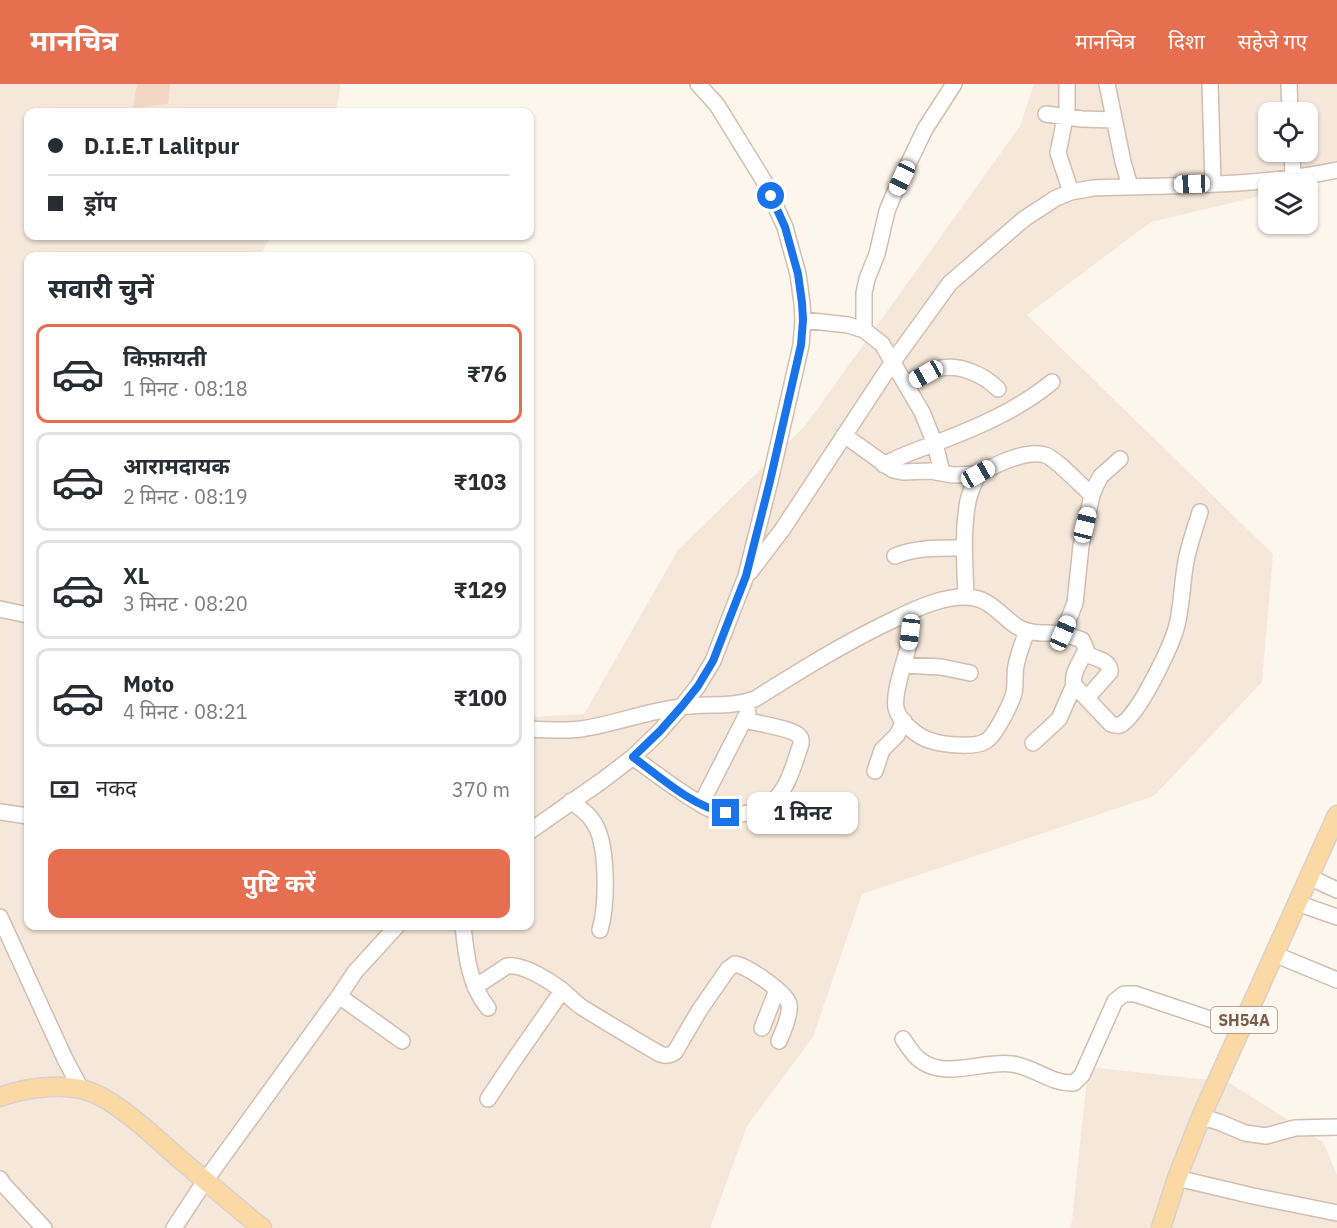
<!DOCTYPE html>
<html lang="hi">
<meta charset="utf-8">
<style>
body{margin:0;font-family:"IBM Plex Sans","Noto Sans Devanagari",sans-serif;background:#f7f7f7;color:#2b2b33;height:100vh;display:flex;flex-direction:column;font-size:22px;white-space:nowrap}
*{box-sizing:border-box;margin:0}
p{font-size:20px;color:#7c7c81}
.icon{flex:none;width:33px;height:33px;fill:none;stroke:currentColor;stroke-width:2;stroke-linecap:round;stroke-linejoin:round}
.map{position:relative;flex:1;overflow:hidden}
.panel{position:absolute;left:24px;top:168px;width:510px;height:678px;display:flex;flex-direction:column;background:#fff;border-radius:12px;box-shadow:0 2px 4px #0004}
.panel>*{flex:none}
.top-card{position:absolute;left:24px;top:24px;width:510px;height:132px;border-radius:12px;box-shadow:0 2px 4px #0004;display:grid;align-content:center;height:132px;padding:0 24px;background:#fff}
.fabs{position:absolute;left:1258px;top:18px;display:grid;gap:12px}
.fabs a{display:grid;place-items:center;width:60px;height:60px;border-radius:12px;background:#fff;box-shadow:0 2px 4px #0004;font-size:30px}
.end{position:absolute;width:27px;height:27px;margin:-14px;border:8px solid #1a73e8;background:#fff;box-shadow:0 0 0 3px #fff}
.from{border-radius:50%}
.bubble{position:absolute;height:42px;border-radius:12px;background:#fff;box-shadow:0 2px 4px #0004;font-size:20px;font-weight:700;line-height:42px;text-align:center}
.car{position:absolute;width:18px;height:36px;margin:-18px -9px;border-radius:8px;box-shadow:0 0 4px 2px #0007;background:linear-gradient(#fff 24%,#345 0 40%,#fff 0 76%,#345 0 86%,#fff 0)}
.top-card b{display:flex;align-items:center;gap:21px;height:57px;font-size:22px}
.top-card b+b{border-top:2px solid #e1e1e2}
.top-card i{width:15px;height:15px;background:#2b2b33}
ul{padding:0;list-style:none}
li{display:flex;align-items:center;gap:18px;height:99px;margin:0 12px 9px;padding:0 12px;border:3px solid #e1e1e2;border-radius:12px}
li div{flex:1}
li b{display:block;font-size:22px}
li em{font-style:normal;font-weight:700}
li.selected{border-color:#e76f51}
li>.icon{width:54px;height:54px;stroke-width:1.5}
h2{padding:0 24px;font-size:27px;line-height:72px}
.pay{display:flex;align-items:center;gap:15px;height:66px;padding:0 24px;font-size:22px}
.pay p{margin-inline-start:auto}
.cta{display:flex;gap:12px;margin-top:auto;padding:12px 24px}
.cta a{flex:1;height:69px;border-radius:12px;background:#e76f51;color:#fff;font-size:24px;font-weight:700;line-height:69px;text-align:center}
header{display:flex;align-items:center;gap:36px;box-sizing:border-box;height:84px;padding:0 30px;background:#e76f51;color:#fff}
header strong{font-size:28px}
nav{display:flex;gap:33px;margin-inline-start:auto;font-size:21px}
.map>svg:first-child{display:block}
.residential{fill:#f5e8da;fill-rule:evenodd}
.building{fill:#f3d5c3}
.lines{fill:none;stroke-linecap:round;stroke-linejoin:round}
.minor-casing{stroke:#d1beb0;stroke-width:18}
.major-casing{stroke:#dad1cd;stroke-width:21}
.minor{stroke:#fff;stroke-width:15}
.major{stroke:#fbd9a5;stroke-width:18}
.route{stroke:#1a73e8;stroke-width:8}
.labels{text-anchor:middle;stroke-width:5;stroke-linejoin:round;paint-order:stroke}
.shield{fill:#fffaf3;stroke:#a28b7f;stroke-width:1.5}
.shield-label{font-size:16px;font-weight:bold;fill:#7a5c4d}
</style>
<header>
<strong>मानचित्र</strong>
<nav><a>मानचित्र</a><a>दिशा</a><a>सहेजे गए</a></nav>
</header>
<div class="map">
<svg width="1337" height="1144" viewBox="0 0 1337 1144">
<rect width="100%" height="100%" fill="#fdf6ec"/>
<path class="residential" d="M 0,0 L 341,0 L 336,28 L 28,28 L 28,152 L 271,152 L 260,172 L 28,172 L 28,842 L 530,842 L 530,633 L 584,630 L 678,466 L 805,342 L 1020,42 L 1034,0 L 1337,0 L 1337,94 L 1308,101 L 1269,100 L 1269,110 L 1151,138 L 1027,231 L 1273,470 L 1262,598 L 1154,712 L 862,810 L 813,953 L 747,1042 L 710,1144 L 0,1144 ZM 1269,28 L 1308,28 L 1308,68 L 1269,68 Z
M 1088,983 L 1228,998 L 1323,1058 L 1337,1091 L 1337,1144 L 1070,1144 L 1072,1137 Z"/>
<path class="building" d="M 137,0 L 170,0 L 168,20 L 133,24 Z"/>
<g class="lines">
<defs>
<path id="minor" d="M 1067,0 L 1067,24 L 1058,69 L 1071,108
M 1107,0 L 1123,78 L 1130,102
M 1210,0 L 1213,99
M 1289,0 L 1290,28
M 1046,30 L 1082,35 L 1114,36
M 1292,68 L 1293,94
M 803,236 L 848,241 L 864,246 L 882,260 L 922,328 L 935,360 L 942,388
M 864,246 L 864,209 L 867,195 L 877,170 L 887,127 L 894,110 L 925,45 L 954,0
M 906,300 C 916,295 926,289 937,285 C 958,279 983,290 998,305
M 844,351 L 893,386 L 903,388 L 930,387 L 953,391 L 978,390
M 884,381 C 901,371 918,366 936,359 C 978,343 1018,326 1052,298
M 895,472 C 917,463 940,464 964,464
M 750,488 L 782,446 L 892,279 L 950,199 L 1024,135 L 1056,114 L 1071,108 L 1093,104 C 1174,101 1257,103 1337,86
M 966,513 C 965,481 962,449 968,417 C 970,408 974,399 978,390 C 995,381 1026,365 1045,371 C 1057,375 1081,402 1092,411
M 0,525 L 28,531
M 909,528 C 909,539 910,550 909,560 C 905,578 893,608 896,624 C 899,638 919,654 932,657 C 944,661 976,664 986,657 C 995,652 1011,620 1014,609 C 1016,600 1014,591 1016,582 C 1018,570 1023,558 1027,547
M 1063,550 L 1075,519 L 1081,462 L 1092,411 L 1096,401 L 1101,392 L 1120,375
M 1085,570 C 1094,574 1111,576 1110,588 L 1087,614
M 903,581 L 941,583 L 970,589
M 530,645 C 547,646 564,647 581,645 C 615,640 647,627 681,623 C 706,619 731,624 755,615 C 801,586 846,558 895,535 C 917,524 949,509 974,514 C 990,516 1003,533 1016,542 C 1030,551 1045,548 1061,550 C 1068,550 1075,554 1082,556 L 1086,565 C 1082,577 1071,588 1074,601 L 1111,640 C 1115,641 1116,642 1120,641 C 1138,633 1172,561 1177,541 C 1182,521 1182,498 1186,477 C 1189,461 1195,445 1200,428
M 1033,659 L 1059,635 L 1074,601
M 633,673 C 653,688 673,703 694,716 C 701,720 707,725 715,727 C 737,734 763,730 779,711 C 790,697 795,677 801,660 C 801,655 802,655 798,651 C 790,644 755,639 744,636
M 875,687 L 882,666 L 897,651 L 904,637
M 571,717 C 578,723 587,728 592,736 C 609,757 607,821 600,846
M 701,720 L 748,628
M 0,728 L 28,732
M 530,747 L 603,696 L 633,673 L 660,647 L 682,622 L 698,602 L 713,577 L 746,492 L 770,397 L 801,261 L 803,236 L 802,219 L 798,190 L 785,143 L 764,97 L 717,21 L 698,0
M 1309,793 L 1337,806
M 1297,819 L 1337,833
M 0,833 L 65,975 L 81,1005
M 463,842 C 466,870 469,901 488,924
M 1274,870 L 1337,896
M 475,903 L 507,882 C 522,879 550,897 562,906 C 569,912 575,919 583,924 C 609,940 634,955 660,970 C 666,972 670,972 675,968 L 699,927 L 728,885 L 735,880 C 747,882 786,908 789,920 C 791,929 783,948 779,957
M 339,912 L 402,957
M 762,944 L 777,906
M 903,955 C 908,962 913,971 920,976 C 945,996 983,976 1012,980 C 1035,983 1050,1000 1074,999 L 1082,991 L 1115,917 L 1124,910 L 1135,910 L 1240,945
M 488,1015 L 514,976 L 562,907
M 1201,1033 L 1219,1038 L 1245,1049 L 1266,1052 L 1295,1044 L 1337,1043
M 1177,1094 L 1253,1112 L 1337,1129
M 0,1095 L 3,1100 L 44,1144
M 174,1144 L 205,1097 L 339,912 L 355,888 L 397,842"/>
<path id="major" d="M 0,1013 C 24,1004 56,1000 81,1005 C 114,1012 156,1055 181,1076 C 208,1099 235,1122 262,1144
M 1161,1144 L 1177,1094 L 1201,1033 L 1337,731"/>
</defs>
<use href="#minor" class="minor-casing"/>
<use href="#major" class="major-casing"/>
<use href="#minor" class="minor"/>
<use href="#major" class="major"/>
</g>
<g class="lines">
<path class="route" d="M 726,729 C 693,723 660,693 633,673 L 660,647 L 682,622 L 698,602 L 713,577 L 746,492 L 770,397 L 801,261 L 803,236 L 802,219 L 798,190 L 785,143 L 771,112"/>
</g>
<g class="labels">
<rect class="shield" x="1211" y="923" width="66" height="26" rx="4.5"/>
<g class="shield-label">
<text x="1244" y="942">SH54A</text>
</g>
</g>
</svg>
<div class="fabs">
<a><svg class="icon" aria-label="locate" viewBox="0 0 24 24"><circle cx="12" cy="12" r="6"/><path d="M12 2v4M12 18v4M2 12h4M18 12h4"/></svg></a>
<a><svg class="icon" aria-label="layers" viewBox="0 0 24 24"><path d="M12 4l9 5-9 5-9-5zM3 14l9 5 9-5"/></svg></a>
</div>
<i class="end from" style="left:771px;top:112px"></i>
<i class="end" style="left:726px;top:729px"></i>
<div class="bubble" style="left:747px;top:708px;width:111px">1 मिनट</div>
<i class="car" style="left:902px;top:94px;rotate:205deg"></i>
<i class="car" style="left:1192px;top:100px;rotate:268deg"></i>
<i class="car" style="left:926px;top:290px;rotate:241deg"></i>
<i class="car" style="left:978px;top:390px;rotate:61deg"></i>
<i class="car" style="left:1085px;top:441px;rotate:14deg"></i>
<i class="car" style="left:910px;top:548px;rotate:187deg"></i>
<i class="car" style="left:1063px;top:549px;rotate:24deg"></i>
<div class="top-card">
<b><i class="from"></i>D.I.E.T Lalitpur</b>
<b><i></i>ड्रॉप</b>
</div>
<section class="panel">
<h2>सवारी चुनें</h2>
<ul>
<li class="selected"><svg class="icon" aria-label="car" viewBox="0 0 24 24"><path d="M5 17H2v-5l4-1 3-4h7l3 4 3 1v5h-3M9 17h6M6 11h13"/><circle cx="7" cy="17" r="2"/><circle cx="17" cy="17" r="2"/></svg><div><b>किफ़ायती</b><p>1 मिनट · 08:18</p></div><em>₹76</em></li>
<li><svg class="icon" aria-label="car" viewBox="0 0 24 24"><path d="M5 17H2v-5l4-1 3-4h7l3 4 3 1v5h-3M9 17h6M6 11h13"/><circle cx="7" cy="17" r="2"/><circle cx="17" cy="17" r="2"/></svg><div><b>आरामदायक</b><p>2 मिनट · 08:19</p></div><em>₹103</em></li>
<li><svg class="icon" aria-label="car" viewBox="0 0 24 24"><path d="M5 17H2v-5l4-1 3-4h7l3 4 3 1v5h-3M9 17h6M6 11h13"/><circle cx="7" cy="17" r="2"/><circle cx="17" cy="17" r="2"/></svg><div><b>XL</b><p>3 मिनट · 08:20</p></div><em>₹129</em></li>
<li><svg class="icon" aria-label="car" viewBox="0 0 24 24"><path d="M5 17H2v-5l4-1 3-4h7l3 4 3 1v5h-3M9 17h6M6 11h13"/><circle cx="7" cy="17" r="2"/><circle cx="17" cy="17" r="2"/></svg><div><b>Moto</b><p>4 मिनट · 08:21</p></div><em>₹100</em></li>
</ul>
<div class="pay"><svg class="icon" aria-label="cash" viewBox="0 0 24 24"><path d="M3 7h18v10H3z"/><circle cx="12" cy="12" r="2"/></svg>नकद<p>370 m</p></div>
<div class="cta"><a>पुष्टि करें</a></div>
</section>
</div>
